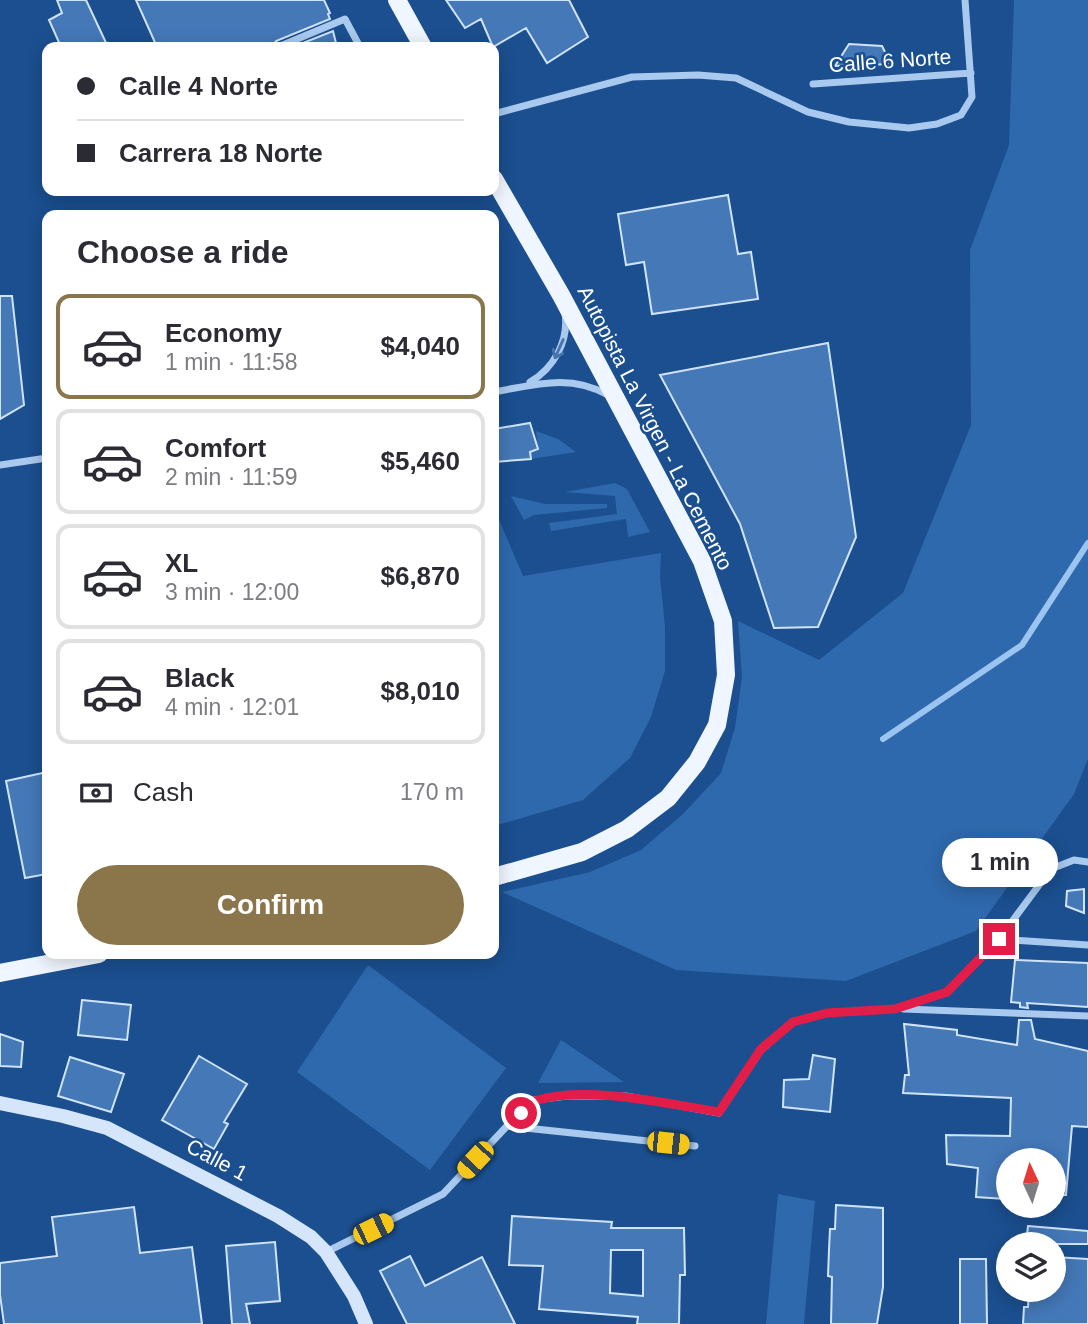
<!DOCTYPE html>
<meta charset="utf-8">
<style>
body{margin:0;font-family:Arial,sans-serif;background:#f2f2f3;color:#2b2b33;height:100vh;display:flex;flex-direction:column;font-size:26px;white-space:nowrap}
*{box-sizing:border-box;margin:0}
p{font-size:23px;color:#7c7c81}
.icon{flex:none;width:38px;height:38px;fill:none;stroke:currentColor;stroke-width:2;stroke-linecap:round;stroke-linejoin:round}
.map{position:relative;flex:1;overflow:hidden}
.drawer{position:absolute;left:42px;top:210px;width:457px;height:749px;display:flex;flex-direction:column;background:#fff;border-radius:14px;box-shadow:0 4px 18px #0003}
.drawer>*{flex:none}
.hud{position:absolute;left:42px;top:42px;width:457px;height:154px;border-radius:14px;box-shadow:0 4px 18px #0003;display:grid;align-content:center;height:154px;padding:0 35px;background:#fff}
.needle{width:46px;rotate:356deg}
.buttons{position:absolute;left:996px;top:1148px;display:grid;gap:14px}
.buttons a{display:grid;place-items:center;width:70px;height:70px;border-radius:50%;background:#fff;box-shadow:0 4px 18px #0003;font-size:35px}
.end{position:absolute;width:32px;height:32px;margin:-16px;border:9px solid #e11d48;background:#fff;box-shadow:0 0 0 4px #fff}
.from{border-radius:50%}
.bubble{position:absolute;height:49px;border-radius:24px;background:#fff;box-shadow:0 4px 18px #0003;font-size:23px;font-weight:700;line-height:49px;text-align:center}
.car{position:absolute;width:21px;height:42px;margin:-21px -10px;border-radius:9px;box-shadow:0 0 5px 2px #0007;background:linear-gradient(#f5c518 24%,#345 0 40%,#f5c518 0 76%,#345 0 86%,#f5c518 0)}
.hud b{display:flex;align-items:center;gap:24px;height:66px;font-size:26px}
.hud b+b{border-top:2px solid #e1e1e2}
.hud i{width:18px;height:18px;background:#2b2b33}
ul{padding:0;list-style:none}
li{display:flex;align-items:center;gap:21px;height:105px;margin:0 14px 10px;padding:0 21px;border:4px solid #e1e1e2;border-radius:14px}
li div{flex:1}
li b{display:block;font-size:26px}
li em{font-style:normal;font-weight:700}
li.active{border-color:#8a764a}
li>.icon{width:63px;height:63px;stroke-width:1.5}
h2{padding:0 35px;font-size:32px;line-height:84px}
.pay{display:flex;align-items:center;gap:18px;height:77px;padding:0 35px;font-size:26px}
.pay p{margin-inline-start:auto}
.primary-button{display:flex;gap:14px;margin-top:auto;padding:14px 35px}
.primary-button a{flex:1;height:80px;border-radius:42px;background:#8a764a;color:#fff;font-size:28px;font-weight:700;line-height:80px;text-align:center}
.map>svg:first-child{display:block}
.green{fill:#2e69ad}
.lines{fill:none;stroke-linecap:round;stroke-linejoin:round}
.stream{stroke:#9cc4f0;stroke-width:6}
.building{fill:#4478b7;stroke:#cfe3fa;stroke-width:2;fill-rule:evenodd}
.street{stroke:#a9c9ee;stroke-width:7}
.secondary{stroke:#d6e6fa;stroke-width:14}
.primary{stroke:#f0f6ff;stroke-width:18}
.oneway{stroke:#4674ac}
.route{stroke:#e11d48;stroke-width:9}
.labels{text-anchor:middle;stroke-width:5;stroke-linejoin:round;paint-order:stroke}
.street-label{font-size:21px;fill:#fff;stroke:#1b4f8f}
</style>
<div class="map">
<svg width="1088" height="1324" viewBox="0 0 1088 1324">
<rect width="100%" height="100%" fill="#1b4f8f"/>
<path class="green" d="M 1014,0 L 1088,0 L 1088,759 L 1074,794 L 976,931 L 846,981 L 676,970 L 502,892 L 590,872 L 641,850 L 683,814 L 721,773 L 735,728 L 742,677 L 738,621 L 819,660 L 903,593 L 971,425 L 970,250 L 1009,145 Z
M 536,431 L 558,439 L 576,452 L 531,459 L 530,452 L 538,449 Z
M 615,483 L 627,489 L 650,532 L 628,537 L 626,519 L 551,531 L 549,523 L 617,514 L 615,496 L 565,492 Z
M 511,496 L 545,504 L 607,504 L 607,508 L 534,515 L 524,520 Z
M 494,508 L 523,576 L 661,553 L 660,577 L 665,626 L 665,671 L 651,717 L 630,758 L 583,800 L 494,826 Z
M 368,965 L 506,1068 L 430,1170 L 297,1072 Z
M 561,1040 L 624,1082 L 538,1083 Z
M 778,1194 L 815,1201 L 804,1324 L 766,1324 Z"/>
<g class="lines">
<path class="stream" d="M 883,739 L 1022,645 L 1088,543"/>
</g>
<path class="building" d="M 57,0 L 86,0 L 108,47 L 61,47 L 49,20 L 62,13 Z
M 136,0 L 324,0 L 330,13 L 328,14 L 330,19 L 276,41 L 272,47 L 157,47 Z
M 446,0 L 569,0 L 588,37 L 547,63 L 526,28 L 493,47 L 481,19 L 465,28 Z
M 333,31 L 337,47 L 293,47 Z
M 849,44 L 882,46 L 891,64 L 835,66 Z
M 728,195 L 738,254 L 751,252 L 758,299 L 652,314 L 644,262 L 626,265 L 618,214 Z
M 0,296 L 12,296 L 24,405 L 0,419 Z
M 828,343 L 856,537 L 818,627 L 774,628 L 740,524 L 660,375 Z
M 530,423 L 538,449 L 530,452 L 531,459 L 494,462 L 494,429 Z
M 47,772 L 47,874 L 25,878 L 6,781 Z
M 1084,889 L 1084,913 L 1066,906 L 1067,891 Z
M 1015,960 L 1088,963 L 1088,1007 L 1027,1003 L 1028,1008 L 1020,1007 L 1020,1003 L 1011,1002 Z
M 82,1000 L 131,1005 L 127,1040 L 78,1035 Z
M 1019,1020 L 1031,1020 L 1035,1039 L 1088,1051 L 1088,1127 L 1072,1126 L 1066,1195 L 1054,1195 L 1054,1160 L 1008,1160 L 1005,1199 L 976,1197 L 978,1168 L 947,1164 L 946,1135 L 1010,1136 L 1011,1098 L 903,1093 L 905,1075 L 909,1075 L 904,1024 L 957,1030 L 957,1035 L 1017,1045 Z
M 0,1034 L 23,1042 L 21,1067 L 0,1066 Z
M 813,1055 L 835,1059 L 830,1112 L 783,1107 L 784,1080 L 809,1079 Z
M 199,1056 L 247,1084 L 224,1122 L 228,1124 L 214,1149 L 162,1120 Z
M 70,1057 L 124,1074 L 111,1112 L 58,1096 Z
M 836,1205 L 883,1208 L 883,1287 L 877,1324 L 831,1324 L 832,1277 L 828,1276 L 829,1250 L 830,1229 L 835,1229 Z
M 134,1207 L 140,1253 L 192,1247 L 202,1324 L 4,1324 L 0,1295 L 0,1263 L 57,1256 L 52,1217 Z
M 512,1216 L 612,1222 L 611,1228 L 684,1228 L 685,1275 L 680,1275 L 679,1324 L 637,1324 L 638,1317 L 539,1309 L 543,1266 L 509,1265 ZM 611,1250 L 643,1250 L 643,1296 L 610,1293 Z
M 1028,1226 L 1088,1231 L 1088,1244 L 1026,1244 Z
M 275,1242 L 280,1301 L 246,1304 L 250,1324 L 232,1324 L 226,1246 Z
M 410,1256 L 425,1286 L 482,1257 L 515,1324 L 407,1324 L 380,1271 Z
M 1054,1257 L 1088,1259 L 1088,1324 L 1023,1324 L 1024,1307 L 1028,1307 L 1029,1290 L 1054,1290 Z
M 960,1259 L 986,1259 L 987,1324 L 960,1324 Z"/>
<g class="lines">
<path class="street" d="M 278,47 L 345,19 L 360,47
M 813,84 L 971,73
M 494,114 L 632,77 L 698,75 L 736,78 L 808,112 L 849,122 L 909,128 L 937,124 L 961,115 L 972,97 L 965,0
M 530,382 C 554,368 569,341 565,313
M 494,392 C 534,385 570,373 608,395
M 0,465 L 47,458
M 999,939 L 1088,945
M 903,1009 L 1088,1016
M 507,1126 L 695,1146
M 326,1252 L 443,1194 L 507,1126 L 535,1100 L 567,1096 L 626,1096 L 719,1113 L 761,1050 L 793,1022 L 827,1013 L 895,1009 L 947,992 L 999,939 L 1051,869 L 1074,860 L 1088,862"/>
<path class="secondary" d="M 0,1103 L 63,1116 L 107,1128 L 278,1216 L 311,1237 L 326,1252 L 354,1296 L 366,1324"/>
<path class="primary" d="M 397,0 L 423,47
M 494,179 L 561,295 L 702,561 L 723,621 L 726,675 L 717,725 L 697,762 L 668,798 L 627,829 L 582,852 L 494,877
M 0,973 L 99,954"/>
</g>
<defs><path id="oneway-shaft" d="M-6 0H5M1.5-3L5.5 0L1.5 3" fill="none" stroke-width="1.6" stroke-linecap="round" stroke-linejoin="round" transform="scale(1.75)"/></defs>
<use class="oneway" href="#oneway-shaft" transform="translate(559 349) rotate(114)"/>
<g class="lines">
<path class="route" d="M 521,1113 C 526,1108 532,1102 538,1100 C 588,1085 668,1104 719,1112 L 761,1049 L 793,1022 L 827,1013 L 895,1009 L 947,992 L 999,939"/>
</g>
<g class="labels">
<g class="street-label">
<text transform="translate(890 61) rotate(-4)" y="7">Calle 6 Norte</text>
<text transform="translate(655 428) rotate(63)" y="7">Autopista La Virgen - La Cemento</text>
<text transform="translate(217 1160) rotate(28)" y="7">Calle 1</text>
</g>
</g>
</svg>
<div class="buttons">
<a><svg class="needle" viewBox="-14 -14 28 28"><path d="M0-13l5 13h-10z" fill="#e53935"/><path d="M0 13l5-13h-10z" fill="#7c7c81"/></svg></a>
<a><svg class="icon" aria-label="layers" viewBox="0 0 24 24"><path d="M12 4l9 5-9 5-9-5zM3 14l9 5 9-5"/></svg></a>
</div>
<i class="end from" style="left:521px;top:1113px"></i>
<i class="end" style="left:999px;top:939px"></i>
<div class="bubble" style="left:942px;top:838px;width:116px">1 min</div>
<i class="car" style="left:668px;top:1143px;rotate:96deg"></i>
<i class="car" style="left:475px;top:1160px;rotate:223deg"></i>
<i class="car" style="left:373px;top:1229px;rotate:64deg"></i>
<div class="hud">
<b><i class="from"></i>Calle 4 Norte</b>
<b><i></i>Carrera 18 Norte</b>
</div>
<section class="drawer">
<h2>Choose a ride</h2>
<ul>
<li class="active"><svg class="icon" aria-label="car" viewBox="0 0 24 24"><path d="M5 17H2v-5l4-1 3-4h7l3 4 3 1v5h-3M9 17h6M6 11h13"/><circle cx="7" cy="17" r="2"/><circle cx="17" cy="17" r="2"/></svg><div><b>Economy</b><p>1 min · 11:58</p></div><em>$4,040</em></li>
<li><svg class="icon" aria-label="car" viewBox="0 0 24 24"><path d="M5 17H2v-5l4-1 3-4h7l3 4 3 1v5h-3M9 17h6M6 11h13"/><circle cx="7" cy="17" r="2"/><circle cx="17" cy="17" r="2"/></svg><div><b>Comfort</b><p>2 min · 11:59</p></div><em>$5,460</em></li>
<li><svg class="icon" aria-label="car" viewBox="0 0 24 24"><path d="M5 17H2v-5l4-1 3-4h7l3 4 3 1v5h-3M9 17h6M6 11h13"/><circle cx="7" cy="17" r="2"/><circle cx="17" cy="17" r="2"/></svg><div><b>XL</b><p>3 min · 12:00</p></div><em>$6,870</em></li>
<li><svg class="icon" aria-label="car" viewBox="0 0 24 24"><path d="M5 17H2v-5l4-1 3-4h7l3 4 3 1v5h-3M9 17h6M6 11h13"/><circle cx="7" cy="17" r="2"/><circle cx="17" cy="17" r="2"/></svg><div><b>Black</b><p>4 min · 12:01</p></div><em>$8,010</em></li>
</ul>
<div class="pay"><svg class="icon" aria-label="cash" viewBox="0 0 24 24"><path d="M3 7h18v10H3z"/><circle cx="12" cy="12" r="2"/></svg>Cash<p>170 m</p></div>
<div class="primary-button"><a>Confirm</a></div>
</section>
</div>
